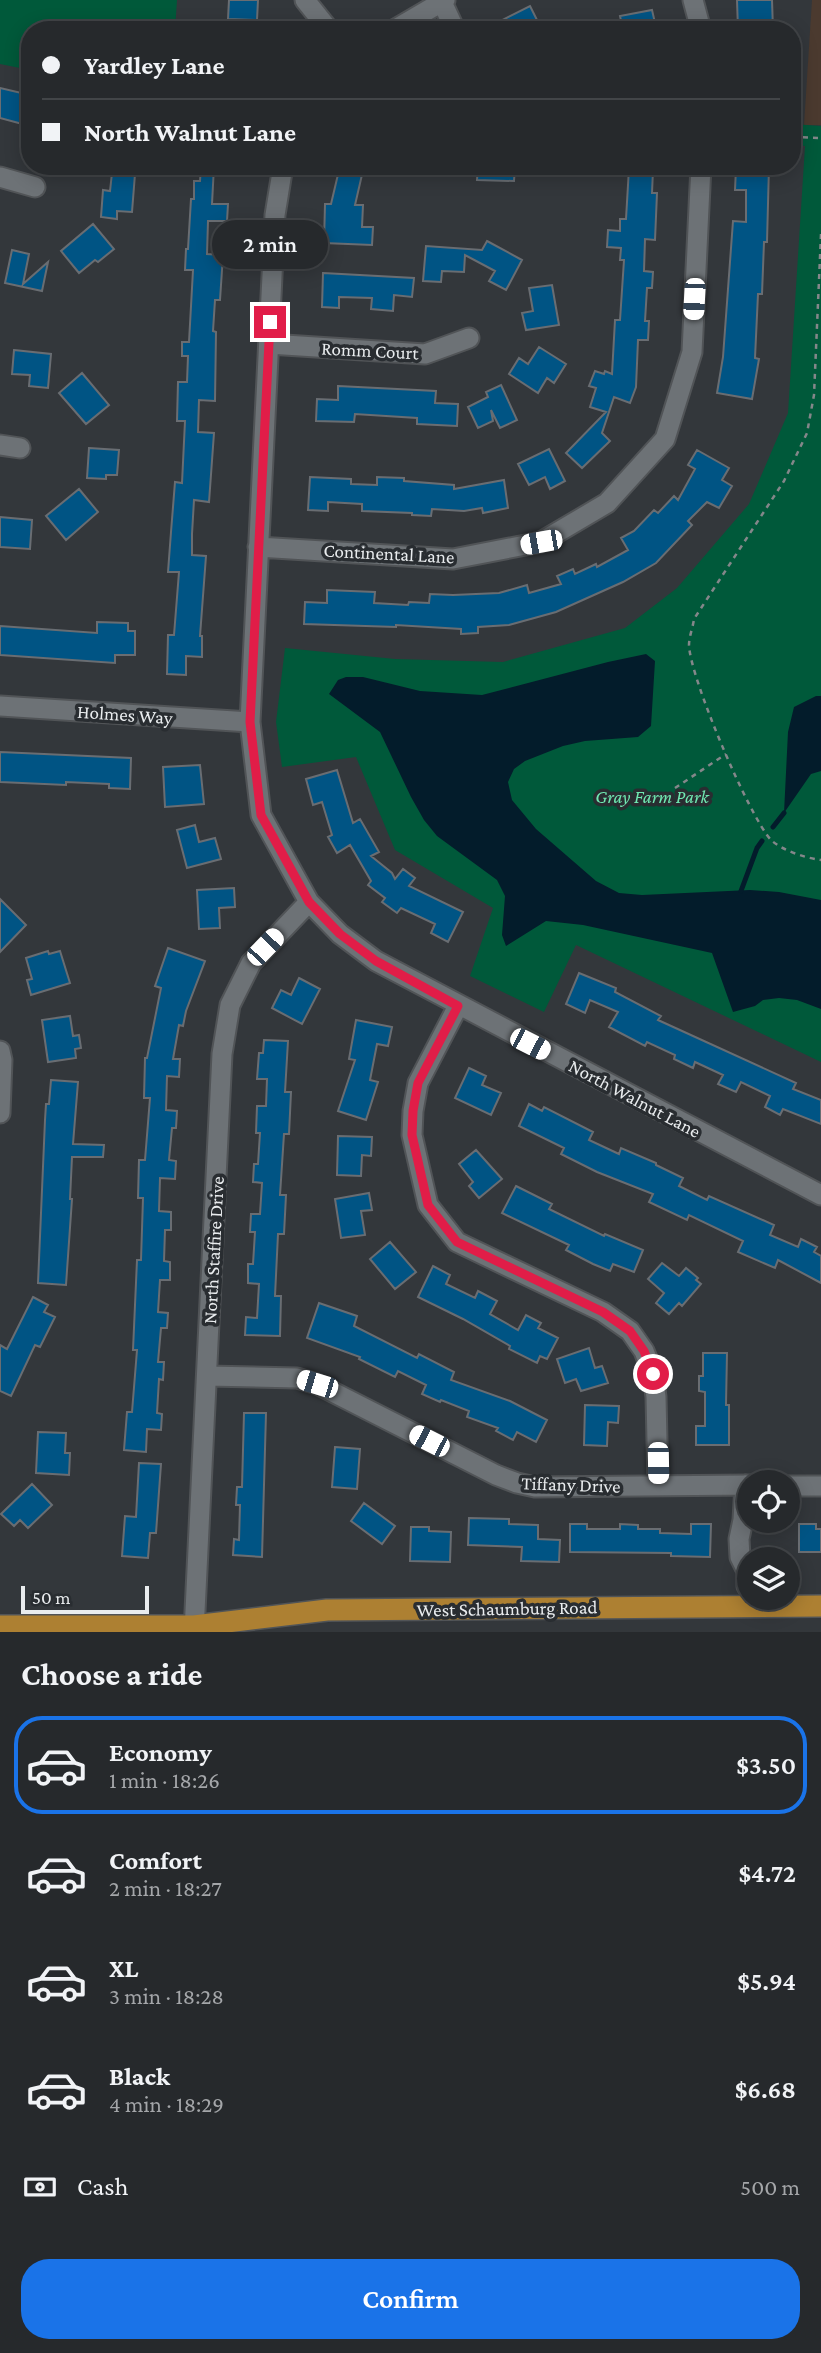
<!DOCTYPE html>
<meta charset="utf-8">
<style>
body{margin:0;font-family:"Crimson Pro",serif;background:#2e3134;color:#f1f3f6;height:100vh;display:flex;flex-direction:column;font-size:26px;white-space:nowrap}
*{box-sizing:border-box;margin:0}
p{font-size:23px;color:#a4a6a9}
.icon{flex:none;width:38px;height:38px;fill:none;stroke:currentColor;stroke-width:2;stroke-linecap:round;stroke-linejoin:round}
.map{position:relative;height:1632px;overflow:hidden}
.drawer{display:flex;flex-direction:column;background:#26292c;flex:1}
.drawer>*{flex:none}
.banner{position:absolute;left:21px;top:21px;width:780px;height:154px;border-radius:28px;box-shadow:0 4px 18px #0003,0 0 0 2px #424548;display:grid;align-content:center;height:154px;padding:0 21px;background:#26292c}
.fabs{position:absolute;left:737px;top:1470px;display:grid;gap:14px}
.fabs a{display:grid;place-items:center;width:63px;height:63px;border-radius:50%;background:#26292c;box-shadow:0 4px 18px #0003,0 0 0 2px #424548;font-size:35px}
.scale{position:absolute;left:21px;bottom:18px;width:128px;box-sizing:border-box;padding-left:7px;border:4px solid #e9ecee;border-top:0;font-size:19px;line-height:24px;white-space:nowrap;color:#e9ecee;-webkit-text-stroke:5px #292d31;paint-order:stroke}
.end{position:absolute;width:32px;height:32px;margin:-16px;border:9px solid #e11d48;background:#fff;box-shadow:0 0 0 4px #fff}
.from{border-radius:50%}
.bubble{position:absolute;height:49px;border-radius:24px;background:#26292c;box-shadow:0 4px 18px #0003,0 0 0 2px #424548;font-size:23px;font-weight:600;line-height:49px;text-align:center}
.car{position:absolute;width:21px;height:42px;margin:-21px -10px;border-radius:9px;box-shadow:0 0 5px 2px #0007;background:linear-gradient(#fff 24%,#345 0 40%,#fff 0 76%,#345 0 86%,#fff 0)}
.banner b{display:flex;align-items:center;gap:24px;height:66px;font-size:26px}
.banner b+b{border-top:2px solid #424548}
.banner i{width:18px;height:18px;background:#f1f3f6}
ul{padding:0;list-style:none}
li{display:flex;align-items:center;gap:21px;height:98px;margin:0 14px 10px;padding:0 7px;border:4px solid transparent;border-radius:28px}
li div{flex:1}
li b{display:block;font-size:26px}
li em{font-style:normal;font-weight:600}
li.selected{border-color:#1a73e8}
li>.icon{width:63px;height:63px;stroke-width:1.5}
h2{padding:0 21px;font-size:32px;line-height:84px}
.pay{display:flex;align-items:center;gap:18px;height:77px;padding:0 21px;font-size:26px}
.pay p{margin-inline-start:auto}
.cta{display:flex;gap:14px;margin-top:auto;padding:14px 21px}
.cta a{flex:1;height:80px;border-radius:28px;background:#1a73e8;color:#fff;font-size:28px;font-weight:600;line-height:80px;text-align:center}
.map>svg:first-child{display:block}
.education{fill:#4b3a2f}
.green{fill:#00593a}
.water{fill:#031c2b}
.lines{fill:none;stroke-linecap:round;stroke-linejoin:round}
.stream{stroke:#031c2b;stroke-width:5}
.building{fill:#005484;stroke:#696d72;stroke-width:2}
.minor-casing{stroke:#515457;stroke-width:23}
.major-casing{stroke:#515457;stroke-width:24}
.path{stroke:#84878a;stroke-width:2.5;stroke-dasharray:5 5;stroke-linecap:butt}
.minor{stroke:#6d7276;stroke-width:19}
.major{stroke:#ad8032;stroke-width:21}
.route{stroke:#e11d48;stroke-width:9}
.labels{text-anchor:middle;stroke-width:7;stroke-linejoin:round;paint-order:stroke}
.street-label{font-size:19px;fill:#e9ecee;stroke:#292d31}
.park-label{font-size:19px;font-style:italic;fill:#70e9b2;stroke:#292d31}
</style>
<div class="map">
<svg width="821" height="1632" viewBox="0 0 821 1632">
<rect width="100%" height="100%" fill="#33373b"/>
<path class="education" d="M 812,0 L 821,0 L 821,125 L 804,125 Z"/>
<path class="green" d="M 0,0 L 177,0 L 175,30 L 30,30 L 30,70 L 0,64 Z
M 793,124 L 821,126 L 821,1062 L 576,945 L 544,1012 L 470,976 L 493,908 L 395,850 L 356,757 L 282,767 L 276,722 L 285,648 L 395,659 L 503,662 L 625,628 L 677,588 L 749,504 L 788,413 L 805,146 L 793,145 Z"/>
<path class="water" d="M 646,654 L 655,661 L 651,726 L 638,737 L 585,741 L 563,746 L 525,761 L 514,769 L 508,782 L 512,800 L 536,829 L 596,881 L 619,893 L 642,895 L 750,890 L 779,892 L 821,900 L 821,1009 L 797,1000 L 779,998 L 763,1000 L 755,1006 L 733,1012 L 712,953 L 583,925 L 546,921 L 506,946 L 502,935 L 505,896 L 497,880 L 437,836 L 424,820 L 411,797 L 380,732 L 329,694 L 338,680 L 346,677 L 363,677 L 420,691 L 482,695 L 608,662 Z
M 816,696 L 821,696 L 821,771 L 811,774 L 784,813 L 788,732 L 794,707 Z"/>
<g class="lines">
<path class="stream" d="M 773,827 L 784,813
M 741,891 L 757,848 L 762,841"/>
</g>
<path class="building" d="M 229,0 L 258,0 L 257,20 L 228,19 Z
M 737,0 L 772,0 L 773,30 L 738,30 Z
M 530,6 L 542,30 L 483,30 Z
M 652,10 L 656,27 L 623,30 L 620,16 Z
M 0,88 L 30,95 L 30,110 L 26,125 L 0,118 Z
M 201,166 L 214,166 L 212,204 L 228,204 L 227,221 L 208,221 L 207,254 L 223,255 L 220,300 L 215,300 L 213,331 L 216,332 L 215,401 L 199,400 L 198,432 L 214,433 L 209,502 L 194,500 L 192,534 L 192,555 L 206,556 L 200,636 L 202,636 L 202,657 L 186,656 L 186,675 L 167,674 L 168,635 L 174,635 L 179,572 L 168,572 L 171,532 L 175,482 L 182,483 L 185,421 L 177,421 L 178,382 L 187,382 L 188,356 L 182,356 L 182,342 L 189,342 L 193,270 L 185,270 L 186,249 L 188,249 L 191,199 L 194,199 L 194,181 L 200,181 Z
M 340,166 L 364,166 L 355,205 L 363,205 L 362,227 L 373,227 L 372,245 L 324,243 L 325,204 L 331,204 Z
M 478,166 L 515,166 L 514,181 L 477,180 Z
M 744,166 L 769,166 L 767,242 L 764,242 L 762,294 L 758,294 L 755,358 L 759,359 L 752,399 L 717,393 L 723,357 L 733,221 L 746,222 L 746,190 L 735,190 L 736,168 L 744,168 Z
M 629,168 L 653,170 L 652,193 L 657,193 L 655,240 L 645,239 L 644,271 L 653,272 L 652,288 L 647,288 L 645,321 L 649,321 L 648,340 L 638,340 L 636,387 L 630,403 L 614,397 L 602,433 L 610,441 L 582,468 L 566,453 L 606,412 L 590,407 L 596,388 L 589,386 L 595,371 L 604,374 L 605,371 L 612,374 L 615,320 L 620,320 L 624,260 L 620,260 L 621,248 L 607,247 L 608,230 L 620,231 L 620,219 L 626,219 Z
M 112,173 L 135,174 L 132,212 L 117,211 L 117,219 L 101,217 L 103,190 L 110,191 Z
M 93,224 L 114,249 L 98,262 L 95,260 L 79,273 L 61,251 Z
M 487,241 L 522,260 L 506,290 L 489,281 L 495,271 L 465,255 L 464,272 L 442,271 L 441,282 L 423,281 L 426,246 L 482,250 Z
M 12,250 L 29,254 L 23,284 L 48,262 L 42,291 L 5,283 Z
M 323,273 L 414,278 L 412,297 L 394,295 L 393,311 L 371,309 L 372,298 L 339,297 L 339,308 L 322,307 Z
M 552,285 L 559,325 L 526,330 L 522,313 L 533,311 L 529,288 Z
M 539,347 L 566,364 L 554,383 L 547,378 L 538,393 L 509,374 L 519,358 L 528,364 Z
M 14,350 L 51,354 L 48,388 L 29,386 L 30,375 L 12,374 Z
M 82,373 L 109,405 L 86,424 L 59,393 Z
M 501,385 L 517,420 L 500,428 L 491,410 L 493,421 L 478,428 L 468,407 L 488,397 L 486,392 Z
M 338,386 L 436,391 L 435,403 L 458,404 L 457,426 L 417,424 L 417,418 L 355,414 L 354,422 L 316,421 L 317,399 L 338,400 Z
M 89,448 L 119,450 L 117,475 L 106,475 L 106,479 L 87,478 Z
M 549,449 L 565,481 L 550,489 L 545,477 L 529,485 L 518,464 Z
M 697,450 L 729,468 L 722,480 L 732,486 L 719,508 L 707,502 L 688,521 L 692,525 L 656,563 L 623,582 L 556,612 L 509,625 L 478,627 L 478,633 L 461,634 L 461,629 L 396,625 L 396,627 L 304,624 L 305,602 L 327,603 L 327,590 L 375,592 L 374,603 L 408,605 L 409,602 L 429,603 L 430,594 L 453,595 L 499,593 L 527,585 L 529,593 L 561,584 L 557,576 L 573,569 L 575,574 L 596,564 L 597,567 L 628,550 L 621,538 L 634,531 L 654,510 L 658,513 L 674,496 L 678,500 L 695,469 L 688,465 Z
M 310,477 L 351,479 L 351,484 L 377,485 L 377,477 L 404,478 L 404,481 L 454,485 L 454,489 L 504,480 L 508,508 L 483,513 L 482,508 L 464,511 L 432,509 L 431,516 L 412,515 L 412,513 L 362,511 L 362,504 L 328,502 L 328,511 L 308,510 Z
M 79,489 L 98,512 L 66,540 L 46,516 Z
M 0,517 L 32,520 L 30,549 L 0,547 Z
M 97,622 L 128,623 L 128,631 L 135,631 L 135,655 L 115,655 L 115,663 L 0,655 L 0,626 L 97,633 Z
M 0,752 L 131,758 L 130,789 L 109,788 L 109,784 L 66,782 L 66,785 L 0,782 Z
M 200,765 L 204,804 L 165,807 L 163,767 Z
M 337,770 L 353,823 L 360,819 L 379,852 L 371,856 L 392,873 L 395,879 L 403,869 L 415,878 L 409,886 L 463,912 L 448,942 L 431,933 L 435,924 L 401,908 L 397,913 L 382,902 L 385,898 L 368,885 L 371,881 L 350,845 L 337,853 L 328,837 L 332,835 L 322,802 L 313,805 L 306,779 Z
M 195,825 L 199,842 L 215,838 L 221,859 L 187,868 L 177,830 Z
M 234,888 L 235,907 L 219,908 L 220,928 L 199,929 L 197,890 Z
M 0,899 L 26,925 L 0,952 Z
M 168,948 L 205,961 L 186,1011 L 183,1026 L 179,1025 L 173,1059 L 180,1059 L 179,1077 L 167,1076 L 166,1110 L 177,1111 L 176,1128 L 172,1128 L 169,1160 L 176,1161 L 175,1179 L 160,1178 L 159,1211 L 171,1212 L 171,1230 L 165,1230 L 164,1261 L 170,1262 L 170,1280 L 160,1280 L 158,1312 L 168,1313 L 167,1328 L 161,1328 L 158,1362 L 164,1362 L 163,1380 L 159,1379 L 157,1413 L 162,1414 L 161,1430 L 147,1429 L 146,1452 L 124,1450 L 127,1412 L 132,1412 L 137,1350 L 133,1350 L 137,1260 L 141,1260 L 143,1198 L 138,1198 L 139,1160 L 145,1160 L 150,1098 L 144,1098 L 145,1058 L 147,1058 L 161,988 L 155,986 Z
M 48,951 L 49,954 L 60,951 L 70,983 L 31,995 L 27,980 L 32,979 L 26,958 Z
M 579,973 L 616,988 L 615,992 L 661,1016 L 658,1020 L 796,1083 L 793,1089 L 821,1100 L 821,1124 L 783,1109 L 780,1115 L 765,1107 L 770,1096 L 741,1082 L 736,1092 L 718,1084 L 723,1075 L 695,1062 L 693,1068 L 674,1059 L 675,1055 L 647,1042 L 645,1046 L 609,1027 L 618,1012 L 590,1000 L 585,1013 L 566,1004 Z
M 299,978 L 320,989 L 302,1024 L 272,1008 L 281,990 L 291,995 Z
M 70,1016 L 73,1036 L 79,1035 L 81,1048 L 75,1049 L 76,1058 L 48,1062 L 42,1020 Z
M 356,1020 L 392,1027 L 388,1046 L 377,1044 L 370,1080 L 378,1082 L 366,1120 L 338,1111 L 355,1060 L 349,1059 Z
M 264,1040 L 288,1041 L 285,1092 L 291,1092 L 289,1134 L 284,1134 L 280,1195 L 286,1195 L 284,1234 L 278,1234 L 275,1296 L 281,1296 L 280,1336 L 245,1335 L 246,1317 L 257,1318 L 259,1284 L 248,1283 L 248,1264 L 253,1264 L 255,1232 L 250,1232 L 251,1214 L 260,1214 L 262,1183 L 253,1182 L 254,1164 L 258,1164 L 260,1133 L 256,1133 L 257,1106 L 266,1106 L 267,1079 L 257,1079 L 259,1053 L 263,1053 Z
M 469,1068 L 486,1076 L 482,1085 L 501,1093 L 491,1115 L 455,1098 Z
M 51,1080 L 78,1082 L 73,1144 L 104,1145 L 103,1157 L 72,1157 L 70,1199 L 72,1199 L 66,1285 L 38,1283 L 45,1120 L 46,1104 L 49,1104 Z
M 529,1104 L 542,1111 L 544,1107 L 593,1132 L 589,1140 L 619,1154 L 621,1148 L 656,1163 L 656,1165 L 683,1178 L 679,1186 L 707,1200 L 709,1196 L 774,1225 L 770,1235 L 798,1247 L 801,1239 L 817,1247 L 814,1252 L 821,1256 L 821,1283 L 778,1260 L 775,1268 L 738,1252 L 743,1241 L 689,1215 L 687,1220 L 649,1202 L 653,1194 L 597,1172 L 561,1154 L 564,1148 L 519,1126 Z
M 338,1136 L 372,1137 L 371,1156 L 362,1155 L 361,1176 L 337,1175 Z
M 476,1150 L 502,1179 L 479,1198 L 469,1186 L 473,1182 L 459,1164 Z
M 516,1186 L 552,1204 L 549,1209 L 604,1236 L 605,1234 L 643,1250 L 634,1272 L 613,1264 L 610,1271 L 593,1264 L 566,1250 L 569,1245 L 502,1213 Z
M 369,1193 L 372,1210 L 361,1211 L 365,1235 L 341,1238 L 335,1199 Z
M 390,1242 L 416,1272 L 395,1289 L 370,1259 Z
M 662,1263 L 679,1276 L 686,1268 L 698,1278 L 696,1280 L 701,1284 L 682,1306 L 679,1303 L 669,1314 L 656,1303 L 664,1293 L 648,1279 Z
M 433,1266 L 450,1275 L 446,1284 L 475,1298 L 478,1291 L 497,1301 L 490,1314 L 518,1330 L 526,1315 L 541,1323 L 538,1328 L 558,1338 L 547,1359 L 540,1356 L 537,1363 L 509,1349 L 510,1346 L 463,1319 L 418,1297 Z
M 33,1297 L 48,1305 L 44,1312 L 55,1317 L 40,1347 L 35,1345 L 11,1396 L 0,1391 L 0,1345 L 7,1349 Z
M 319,1303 L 357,1316 L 354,1326 L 417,1358 L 419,1354 L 454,1372 L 451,1380 L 510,1401 L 547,1420 L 536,1442 L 517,1432 L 513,1440 L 496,1431 L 498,1428 L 467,1417 L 469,1411 L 441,1400 L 440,1402 L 422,1394 L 426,1385 L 398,1371 L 395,1377 L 359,1359 L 360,1357 L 307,1338 Z
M 589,1348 L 595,1368 L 602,1366 L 608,1383 L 581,1391 L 576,1379 L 565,1383 L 557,1359 Z
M 703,1353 L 727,1353 L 726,1405 L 729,1405 L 729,1445 L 696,1445 L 696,1426 L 705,1426 L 705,1392 L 699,1391 L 699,1376 L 703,1376 Z
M 585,1405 L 619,1406 L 618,1423 L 608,1422 L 607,1446 L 584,1445 Z
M 244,1413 L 266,1413 L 262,1557 L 233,1555 L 234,1539 L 239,1540 L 240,1505 L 236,1505 L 237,1487 L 242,1487 Z
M 38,1432 L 66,1433 L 65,1453 L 70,1453 L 69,1475 L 36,1473 Z
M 335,1447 L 360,1449 L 357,1489 L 332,1487 Z
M 139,1463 L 161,1464 L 156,1533 L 150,1533 L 148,1558 L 122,1556 L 125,1516 L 136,1517 Z
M 32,1484 L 52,1505 L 28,1528 L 20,1520 L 14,1526 L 1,1514 Z
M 364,1503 L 395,1526 L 382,1544 L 351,1521 Z
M 469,1518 L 509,1519 L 509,1524 L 538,1525 L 538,1539 L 560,1540 L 559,1562 L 521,1561 L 522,1547 L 468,1545 Z
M 570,1524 L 587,1524 L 587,1529 L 620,1529 L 620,1524 L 638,1525 L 638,1529 L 660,1529 L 660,1533 L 691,1534 L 691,1524 L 711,1524 L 710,1557 L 671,1556 L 671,1553 L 570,1552 Z
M 799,1524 L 816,1524 L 816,1529 L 821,1529 L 821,1552 L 799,1552 Z
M 411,1527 L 429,1527 L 429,1531 L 451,1532 L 450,1562 L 410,1561 Z"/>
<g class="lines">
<defs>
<path id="minor" d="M 305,0 L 329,30
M 693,0 L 701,30
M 442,2 L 455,30
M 394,30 L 445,0
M 283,166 L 275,215 L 250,722 L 261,815 L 309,902 L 340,934 L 376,961 L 821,1195
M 0,177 L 35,187
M 269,344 L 425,354 L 469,338
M 0,445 L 20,448
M 258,547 L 453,559 L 541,542 L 607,503 L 665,439 L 692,352 L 701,166
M 0,706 L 250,722
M 458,1006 L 418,1083 L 413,1111 L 412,1135 L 428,1205 L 457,1242 L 603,1312 L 630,1331 L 644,1351 L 653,1374 L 656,1397 L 658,1485
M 0,1051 L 2,1060 L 0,1113
M 207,1376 L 297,1378 L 317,1384 L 496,1475 L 517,1483 L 535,1487 L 749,1485
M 745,1485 L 743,1520 L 739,1539 L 740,1557 L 747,1571 L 747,1586
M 788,1486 L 821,1486
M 194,1632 L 222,1054 L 230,1005 L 251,963 L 309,902"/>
<path id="major" d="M 0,1626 L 194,1626 L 327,1610 L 821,1606"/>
</defs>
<use href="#minor" class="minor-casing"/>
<use href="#major" class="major-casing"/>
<path class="path" d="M 793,137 L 821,138
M 821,234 L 814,395 L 807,433 L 784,481 L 694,619 C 693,627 689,637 689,645 C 690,678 749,816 771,840 C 783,851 806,858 821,860
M 675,788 L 726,754"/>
<use href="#minor" class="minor"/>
<use href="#major" class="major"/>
</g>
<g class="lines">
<path class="route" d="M 270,322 L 250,722 L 261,815 L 309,902 L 340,934 L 376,961 L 458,1006 L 418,1083 L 413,1111 L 412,1135 L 428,1205 L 457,1242 L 603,1312 L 630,1331 L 644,1351 L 653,1374"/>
</g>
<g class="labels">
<g class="street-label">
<text transform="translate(370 350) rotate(3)" y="7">Romm Court</text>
<text transform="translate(389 553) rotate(3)" y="7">Continental Lane</text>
<text transform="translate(125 714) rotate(4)" y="7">Holmes Way</text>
<text transform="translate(635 1098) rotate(28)" y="7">North Walnut Lane</text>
<text transform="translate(213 1250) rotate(-87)" y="7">North Staffire Drive</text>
<text transform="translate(571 1484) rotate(2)" y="7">Tiffany Drive</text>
<text transform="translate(507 1608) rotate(-1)" y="7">West Schaumburg Road</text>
</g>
<g class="park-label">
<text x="652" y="803">Gray Farm Park</text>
</g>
</g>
</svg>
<div class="fabs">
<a><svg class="icon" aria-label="locate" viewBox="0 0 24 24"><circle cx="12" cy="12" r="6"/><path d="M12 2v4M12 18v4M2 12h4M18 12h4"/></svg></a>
<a><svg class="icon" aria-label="layers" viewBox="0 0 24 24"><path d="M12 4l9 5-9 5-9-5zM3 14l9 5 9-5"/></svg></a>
</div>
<div class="scale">50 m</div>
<i class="end from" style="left:653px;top:1374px"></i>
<i class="end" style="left:270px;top:322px"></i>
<div class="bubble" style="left:212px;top:220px;width:116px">2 min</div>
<i class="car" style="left:694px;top:299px;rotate:183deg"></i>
<i class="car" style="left:541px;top:542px;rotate:260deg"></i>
<i class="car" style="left:265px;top:947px;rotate:44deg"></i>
<i class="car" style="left:530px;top:1044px;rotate:117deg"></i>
<i class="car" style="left:317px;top:1384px;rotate:287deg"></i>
<i class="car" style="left:429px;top:1441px;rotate:297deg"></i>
<i class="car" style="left:658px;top:1463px;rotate:179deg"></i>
<div class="banner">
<b><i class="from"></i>Yardley Lane</b>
<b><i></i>North Walnut Lane</b>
</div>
</div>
<section class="drawer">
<h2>Choose a ride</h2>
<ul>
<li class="selected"><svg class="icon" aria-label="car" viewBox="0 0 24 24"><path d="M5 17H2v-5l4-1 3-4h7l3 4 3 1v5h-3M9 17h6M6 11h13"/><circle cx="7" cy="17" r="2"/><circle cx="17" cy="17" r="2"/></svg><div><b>Economy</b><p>1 min · 18:26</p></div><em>$3.50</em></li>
<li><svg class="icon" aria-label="car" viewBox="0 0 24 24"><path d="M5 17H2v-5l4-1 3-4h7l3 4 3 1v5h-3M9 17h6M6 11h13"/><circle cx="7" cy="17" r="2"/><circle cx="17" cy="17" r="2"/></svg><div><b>Comfort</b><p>2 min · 18:27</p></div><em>$4.72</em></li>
<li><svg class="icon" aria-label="car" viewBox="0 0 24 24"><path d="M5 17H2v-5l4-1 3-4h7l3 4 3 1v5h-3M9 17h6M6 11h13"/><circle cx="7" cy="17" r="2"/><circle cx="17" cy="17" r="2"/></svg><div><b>XL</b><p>3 min · 18:28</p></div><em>$5.94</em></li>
<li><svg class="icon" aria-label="car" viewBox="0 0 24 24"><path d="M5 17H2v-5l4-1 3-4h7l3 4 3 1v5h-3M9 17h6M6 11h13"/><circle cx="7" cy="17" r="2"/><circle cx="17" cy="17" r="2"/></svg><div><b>Black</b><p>4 min · 18:29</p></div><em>$6.68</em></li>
</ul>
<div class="pay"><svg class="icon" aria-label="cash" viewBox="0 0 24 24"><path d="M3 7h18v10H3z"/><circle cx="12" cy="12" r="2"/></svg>Cash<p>500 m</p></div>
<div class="cta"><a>Confirm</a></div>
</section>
